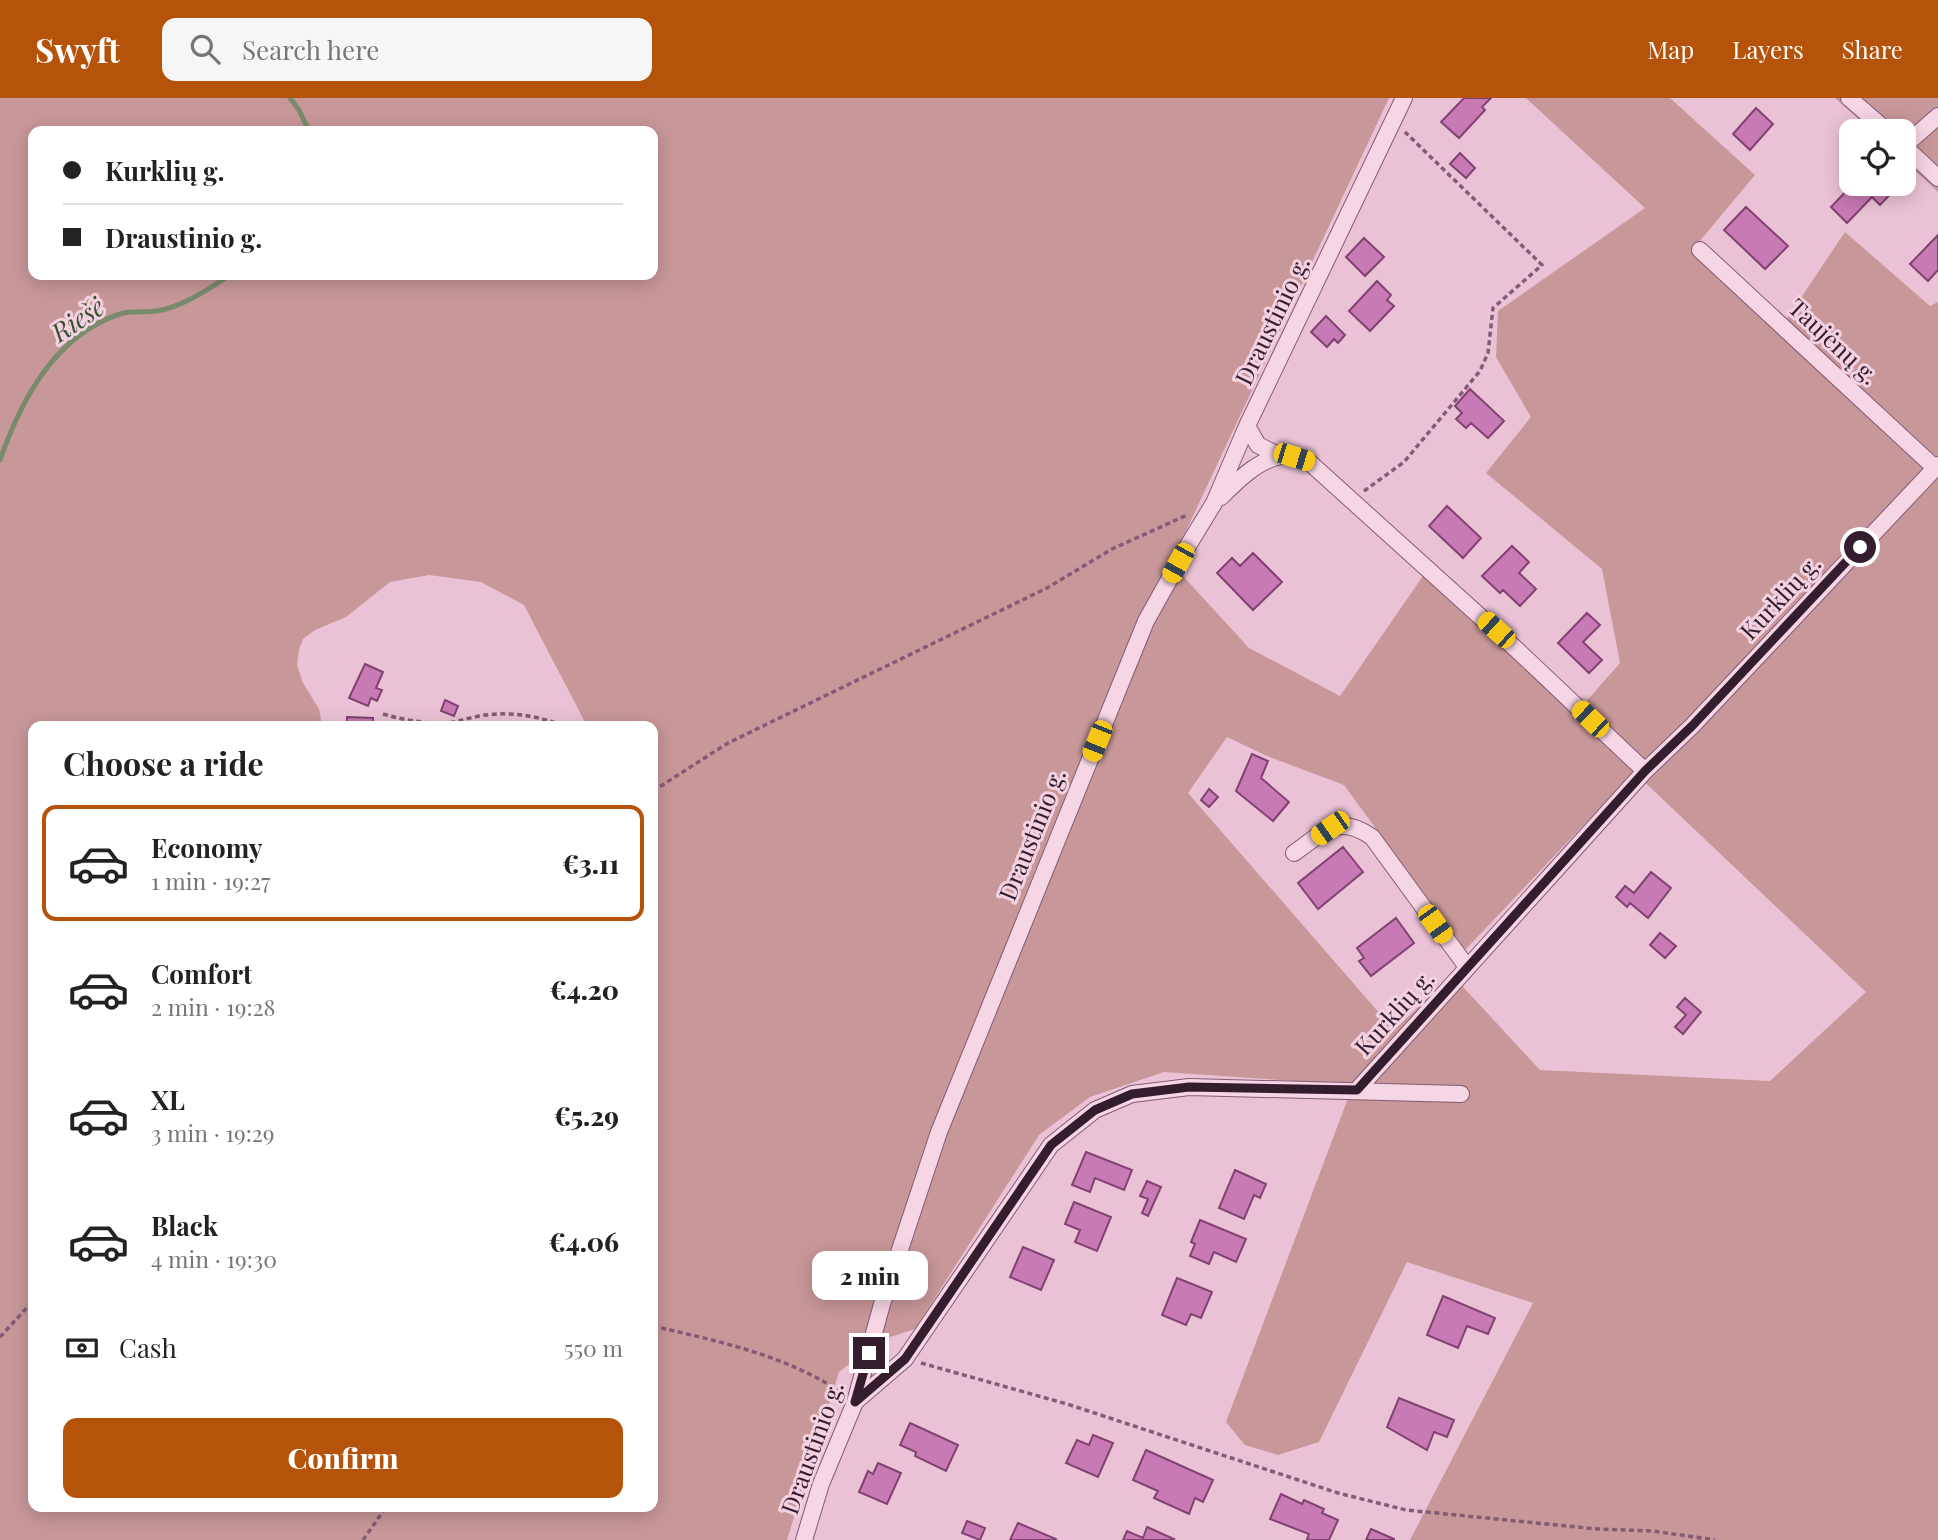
<!DOCTYPE html>
<meta charset="utf-8">
<style>
body{margin:0;font-family:"Playfair Display",serif;background:#f6f6f6;color:#222;height:100vh;display:flex;flex-direction:column;font-size:26px;white-space:nowrap}
*{box-sizing:border-box;margin:0}
p{font-size:23px;color:#767676}
.icon{flex:none;width:38px;height:38px;fill:none;stroke:currentColor;stroke-width:2;stroke-linecap:round;stroke-linejoin:round}
.map{position:relative;flex:1;overflow:hidden}
.side{position:absolute;left:28px;top:623px;width:630px;height:791px;display:flex;flex-direction:column;background:#fff;border-radius:14px;box-shadow:0 4px 18px #0003}
.side>*{flex:none}
.banner{position:absolute;left:28px;top:28px;width:630px;height:154px;border-radius:14px;box-shadow:0 4px 18px #0003;display:grid;align-content:center;height:154px;padding:0 35px;background:#fff}
.buttons{position:absolute;left:1839px;top:21px;display:grid;gap:14px}
.buttons a{display:grid;place-items:center;width:77px;height:77px;border-radius:14px;background:#fff;box-shadow:0 4px 18px #0003;font-size:35px}
.end{position:absolute;width:32px;height:32px;margin:-16px;border:9px solid #341e2d;background:#fff;box-shadow:0 0 0 4px #fff}
.from{border-radius:50%}
.bubble{position:absolute;height:49px;border-radius:14px;background:#fff;box-shadow:0 4px 18px #0003;font-size:23px;font-weight:800;line-height:49px;text-align:center}
.car{position:absolute;width:21px;height:42px;margin:-21px -10px;border-radius:9px;box-shadow:0 0 5px 2px #0007;background:linear-gradient(#f5c518 24%,#345 0 40%,#f5c518 0 76%,#345 0 86%,#f5c518 0)}
.banner b{display:flex;align-items:center;gap:24px;height:66px;font-size:26px}
.banner b+b{border-top:2px solid #e0e0e0}
.banner i{width:18px;height:18px;background:#222}
ul{padding:0;list-style:none}
li{display:flex;align-items:center;gap:21px;height:116px;margin:0 14px 10px;padding:0 21px;border:4px solid transparent;border-radius:14px}
li div{flex:1}
li b{display:block;font-size:26px}
li em{font-style:normal;font-weight:800}
li.active{border-color:#b45309}
li>.icon{width:63px;height:63px;stroke-width:1.5}
h2{padding:0 35px;font-size:32px;line-height:84px}
.pay{display:flex;align-items:center;gap:18px;height:77px;padding:0 35px;font-size:26px}
.pay p{margin-inline-start:auto}
.primary-button{display:flex;gap:14px;margin-top:auto;padding:14px 35px}
.primary-button a{flex:1;height:80px;border-radius:14px;background:#b45309;color:#fff;font-size:28px;font-weight:800;line-height:80px;text-align:center}
header{display:flex;align-items:center;gap:42px;box-sizing:border-box;height:98px;padding:0 35px;background:#b45309;color:#fff}
header strong{font-size:33px}
nav{display:flex;gap:38px;margin-inline-start:auto;font-size:24px}
.search{width:490px;height:63px;background:#f6f6f6;display:flex;align-items:center;gap:18px;box-sizing:border-box;padding:0 24px;border-radius:14px;color:#767676;font-size:26px}
.map>svg:first-child{display:block}
.green{fill:#c89799;fill-rule:evenodd}
.lines{fill:none;stroke-linecap:round;stroke-linejoin:round}
.stream{stroke:#788b6c;stroke-width:5}
.building{fill:#c77ab3;stroke:#814272;stroke-width:2}
.street-casing{stroke:#835b74;stroke-width:18}
.path{stroke:#835b74;stroke-width:3.5;stroke-dasharray:5 3.5;stroke-linecap:butt}
.street{stroke:#f6d5e4;stroke-width:16}
.route{stroke:#341e2d;stroke-width:9}
.labels{text-anchor:middle;stroke-width:6;stroke-linejoin:round;paint-order:stroke}
.street-label{font-size:24px;fill:#341e2d;stroke:#f3d1e0}
.water-label{font-size:26px;font-style:italic;fill:#36532e;stroke:#f3d1e0}
</style>
<header>
<strong>Swyft</strong>
<div class="search"><svg class="icon" aria-label="search" viewBox="0 0 24 24"><circle cx="10" cy="10" r="6"/><path d="M15 15l6 6"/></svg>Search here</div>
<nav><a>Map</a><a>Layers</a><a>Share</a></nav>
</header>
<div class="map">
<svg width="1938" height="1442" viewBox="0 0 1938 1442">
<rect width="100%" height="100%" fill="#ebc2d5"/>
<path class="green" d="M 0,0 L 1389,0 L 1171,465 L 1249,550 L 1340,598 L 1423,478 L 1575,616 L 1620,565 L 1602,471 L 1486,375 L 1531,319 L 1496,259 L 1498,213 L 1645,110 L 1526,0 L 1670,0 L 1755,77 L 1699,144 L 1784,225 L 1845,134 L 1930,208 L 1938,204 L 1938,1442 L 1410,1442 L 1533,1205 L 1407,1164 L 1319,1344 L 1278,1357 L 1245,1347 L 1226,1324 L 1353,987 L 1164,974 L 1090,999 L 1039,1037 L 915,1231 L 881,1242 L 839,1274 L 787,1442 L 0,1442 ZM 33,33 L 653,33 L 653,177 L 33,177 ZM 429,477 L 481,484 L 524,507 L 587,628 L 653,628 L 653,1409 L 33,1409 L 33,628 L 322,628 L 319,611 L 303,585 L 297,567 L 299,552 L 303,541 L 315,532 L 346,519 L 390,484 ZM 1227,639 L 1267,658 L 1344,687 L 1465,852 L 1634,674 L 1866,894 L 1770,983 L 1540,972 L 1452,877 L 1394,932 L 1188,695 Z
M 1835,0 L 1938,0 L 1938,94 L 1904,63 L 1904,33 L 1872,33 Z"/>
<g class="lines">
<path class="stream" d="M 290,0 L 299,12 L 309,33
M 0,362 C 21,302 55,237 120,216 C 131,212 145,215 157,213 C 182,209 209,191 230,177"/>
</g>
<path class="building" d="M 1464,0 L 1491,0 L 1482,9 L 1485,12 L 1459,40 L 1441,24 Z
M 1756,10 L 1773,26 L 1750,52 L 1733,36 Z
M 1460,55 L 1475,70 L 1466,80 L 1450,66 Z
M 1853,86 L 1900,86 L 1880,107 L 1872,99 L 1847,125 L 1831,109 Z
M 1746,109 L 1788,148 L 1765,171 L 1724,132 Z
M 1938,137 L 1938,172 L 1928,183 L 1910,166 Z
M 1364,140 L 1384,159 L 1365,178 L 1346,159 Z
M 1377,183 L 1391,197 L 1387,202 L 1394,208 L 1370,233 L 1349,213 Z
M 1326,218 L 1345,237 L 1338,245 L 1334,241 L 1327,249 L 1311,234 Z
M 1470,291 L 1504,323 L 1488,340 L 1471,325 L 1466,330 L 1456,321 L 1462,315 L 1455,308 Z
M 1447,408 L 1481,440 L 1463,460 L 1429,428 Z
M 1512,448 L 1529,464 L 1519,475 L 1536,491 L 1520,508 L 1503,492 L 1500,495 L 1482,478 Z
M 1253,455 L 1282,484 L 1253,512 L 1217,475 L 1232,460 L 1240,468 Z
M 1587,515 L 1600,527 L 1583,544 L 1602,562 L 1589,575 L 1558,545 Z
M 365,566 L 383,574 L 376,590 L 382,592 L 377,603 L 371,600 L 368,608 L 349,600 Z
M 445,602 L 458,608 L 454,618 L 441,613 Z
M 347,619 L 373,620 L 373,628 L 347,628 Z
M 1252,656 L 1268,663 L 1261,680 L 1289,704 L 1273,723 L 1236,693 Z
M 1209,691 L 1218,699 L 1209,709 L 1201,702 Z
M 1343,749 L 1363,774 L 1318,811 L 1298,785 Z
M 1651,774 L 1671,790 L 1648,820 L 1630,805 L 1627,809 L 1616,799 L 1625,788 L 1634,795 Z
M 1396,820 L 1414,845 L 1371,878 L 1359,863 L 1364,860 L 1357,850 Z
M 1660,835 L 1676,848 L 1665,860 L 1650,847 Z
M 1685,900 L 1701,914 L 1683,936 L 1675,929 L 1686,917 L 1677,909 Z
M 1086,1054 L 1132,1072 L 1124,1092 L 1095,1080 L 1090,1094 L 1072,1087 Z
M 1235,1072 L 1266,1086 L 1260,1100 L 1254,1097 L 1244,1121 L 1219,1110 Z
M 1147,1083 L 1161,1089 L 1148,1118 L 1142,1115 L 1148,1101 L 1140,1098 Z
M 1074,1104 L 1111,1119 L 1097,1153 L 1075,1144 L 1080,1132 L 1065,1126 Z
M 1200,1122 L 1246,1141 L 1236,1164 L 1214,1154 L 1209,1166 L 1190,1158 L 1195,1146 L 1191,1144 Z
M 1023,1149 L 1054,1162 L 1041,1192 L 1010,1179 Z
M 1177,1180 L 1212,1194 L 1201,1220 L 1191,1216 L 1186,1227 L 1162,1217 Z
M 1443,1198 L 1495,1220 L 1488,1236 L 1467,1228 L 1458,1250 L 1427,1237 Z
M 1399,1300 L 1454,1322 L 1447,1339 L 1434,1334 L 1427,1352 L 1387,1329 Z
M 910,1325 L 958,1347 L 946,1373 L 915,1358 L 916,1354 L 900,1347 Z
M 1093,1337 L 1113,1345 L 1098,1379 L 1066,1365 L 1077,1342 L 1089,1347 Z
M 1146,1352 L 1213,1382 L 1203,1404 L 1195,1400 L 1189,1416 L 1154,1400 L 1158,1393 L 1133,1382 Z
M 878,1365 L 901,1375 L 887,1406 L 859,1394 L 868,1373 L 873,1376 Z
M 1281,1396 L 1302,1406 L 1304,1402 L 1324,1411 L 1322,1415 L 1338,1422 L 1329,1442 L 1310,1442 L 1307,1441 L 1309,1436 L 1270,1421 Z
M 967,1423 L 985,1430 L 980,1442 L 962,1435 Z
M 1018,1425 L 1056,1441 L 1055,1442 L 1010,1442 Z
M 1147,1429 L 1174,1441 L 1173,1442 L 1123,1442 L 1127,1433 L 1143,1440 Z
M 1371,1431 L 1394,1441 L 1394,1442 L 1366,1442 Z"/>
<g class="lines">
<defs>
<path id="street" d="M 1849,0 L 1887,33
M 1904,48 L 1938,80
M 1904,48 L 1938,18
M 1700,152 L 1935,370
M 1247,328 L 1258,347 L 1280,358
M 1221,399 C 1237,383 1258,362 1281,358 C 1290,357 1299,360 1308,363 L 1516,551 L 1645,673
M 1294,755 C 1323,735 1337,715 1372,739 L 1467,869
M 1357,992 L 1645,673 L 1692,628 L 1938,367
M 855,1304 L 905,1261 L 1051,1047 L 1095,1012 L 1132,996 L 1189,989 L 1461,996
M 804,1442 L 821,1386 L 855,1304 L 882,1206 L 939,1034 L 1146,523 L 1189,446 L 1214,405 L 1247,328 L 1404,0"/>
</defs>
<use href="#street" class="street-casing"/>
<path class="path" d="M 1364,393 L 1404,364 L 1480,273 L 1488,255 L 1493,210 L 1542,167 L 1405,34
M 383,616 C 404,622 425,626 447,625 C 458,624 468,620 479,618 C 509,613 535,617 564,628
M 653,684 L 659,689
M 653,693 L 728,645 L 1047,490 L 1112,451 L 1187,417
M 653,1228 C 717,1243 786,1257 842,1295
M 0,1239 L 33,1203
M 921,1265 L 1067,1306 L 1338,1395 L 1406,1412 L 1597,1431 L 1653,1433 L 1715,1442
M 363,1442 L 386,1409"/>
<use href="#street" class="street"/>
</g>
<g class="lines">
<path class="route" d="M 869,1255 L 855,1304 L 905,1261 L 1051,1047 L 1095,1012 L 1132,996 L 1189,989 L 1357,992 L 1645,673 L 1692,628 L 1860,449"/>
</g>
<g class="labels">
<g class="street-label">
<text transform="translate(1273 223) rotate(-64)" y="8">Draustinio g.</text>
<text transform="translate(1833 244) rotate(43)" y="8">Taujėnų g.</text>
<text transform="translate(1781 500) rotate(-47)" y="8">Kurklių g.</text>
<text transform="translate(1033 737) rotate(-68)" y="8">Draustinio g.</text>
<text transform="translate(1395 915) rotate(-48)" y="8">Kurklių g.</text>
<text transform="translate(813 1350) rotate(-70)" y="8">Draustinio g.</text>
</g>
<g class="water-label">
<text transform="translate(78 222) rotate(-34)" y="9">Riešė</text>
</g>
</g>
</svg>
<div class="buttons">
<a><svg class="icon" aria-label="locate" viewBox="0 0 24 24"><circle cx="12" cy="12" r="6"/><path d="M12 2v4M12 18v4M2 12h4M18 12h4"/></svg></a>
</div>
<i class="end from" style="left:1860px;top:449px"></i>
<i class="end" style="left:869px;top:1255px"></i>
<div class="bubble" style="left:812px;top:1153px;width:116px">2 min</div>
<i class="car" style="left:1294px;top:359px;rotate:107deg"></i>
<i class="car" style="left:1178px;top:465px;rotate:209deg"></i>
<i class="car" style="left:1496px;top:532px;rotate:312deg"></i>
<i class="car" style="left:1590px;top:621px;rotate:314deg"></i>
<i class="car" style="left:1097px;top:643px;rotate:202deg"></i>
<i class="car" style="left:1330px;top:730px;rotate:235deg"></i>
<i class="car" style="left:1435px;top:826px;rotate:144deg"></i>
<div class="banner">
<b><i class="from"></i>Kurklių g.</b>
<b><i></i>Draustinio g.</b>
</div>
<section class="side">
<h2>Choose a ride</h2>
<ul>
<li class="active"><svg class="icon" aria-label="car" viewBox="0 0 24 24"><path d="M5 17H2v-5l4-1 3-4h7l3 4 3 1v5h-3M9 17h6M6 11h13"/><circle cx="7" cy="17" r="2"/><circle cx="17" cy="17" r="2"/></svg><div><b>Economy</b><p>1 min · 19:27</p></div><em>€3.11</em></li>
<li><svg class="icon" aria-label="car" viewBox="0 0 24 24"><path d="M5 17H2v-5l4-1 3-4h7l3 4 3 1v5h-3M9 17h6M6 11h13"/><circle cx="7" cy="17" r="2"/><circle cx="17" cy="17" r="2"/></svg><div><b>Comfort</b><p>2 min · 19:28</p></div><em>€4.20</em></li>
<li><svg class="icon" aria-label="car" viewBox="0 0 24 24"><path d="M5 17H2v-5l4-1 3-4h7l3 4 3 1v5h-3M9 17h6M6 11h13"/><circle cx="7" cy="17" r="2"/><circle cx="17" cy="17" r="2"/></svg><div><b>XL</b><p>3 min · 19:29</p></div><em>€5.29</em></li>
<li><svg class="icon" aria-label="car" viewBox="0 0 24 24"><path d="M5 17H2v-5l4-1 3-4h7l3 4 3 1v5h-3M9 17h6M6 11h13"/><circle cx="7" cy="17" r="2"/><circle cx="17" cy="17" r="2"/></svg><div><b>Black</b><p>4 min · 19:30</p></div><em>€4.06</em></li>
</ul>
<div class="pay"><svg class="icon" aria-label="cash" viewBox="0 0 24 24"><path d="M3 7h18v10H3z"/><circle cx="12" cy="12" r="2"/></svg>Cash<p>550 m</p></div>
<div class="primary-button"><a>Confirm</a></div>
</section>
</div>
